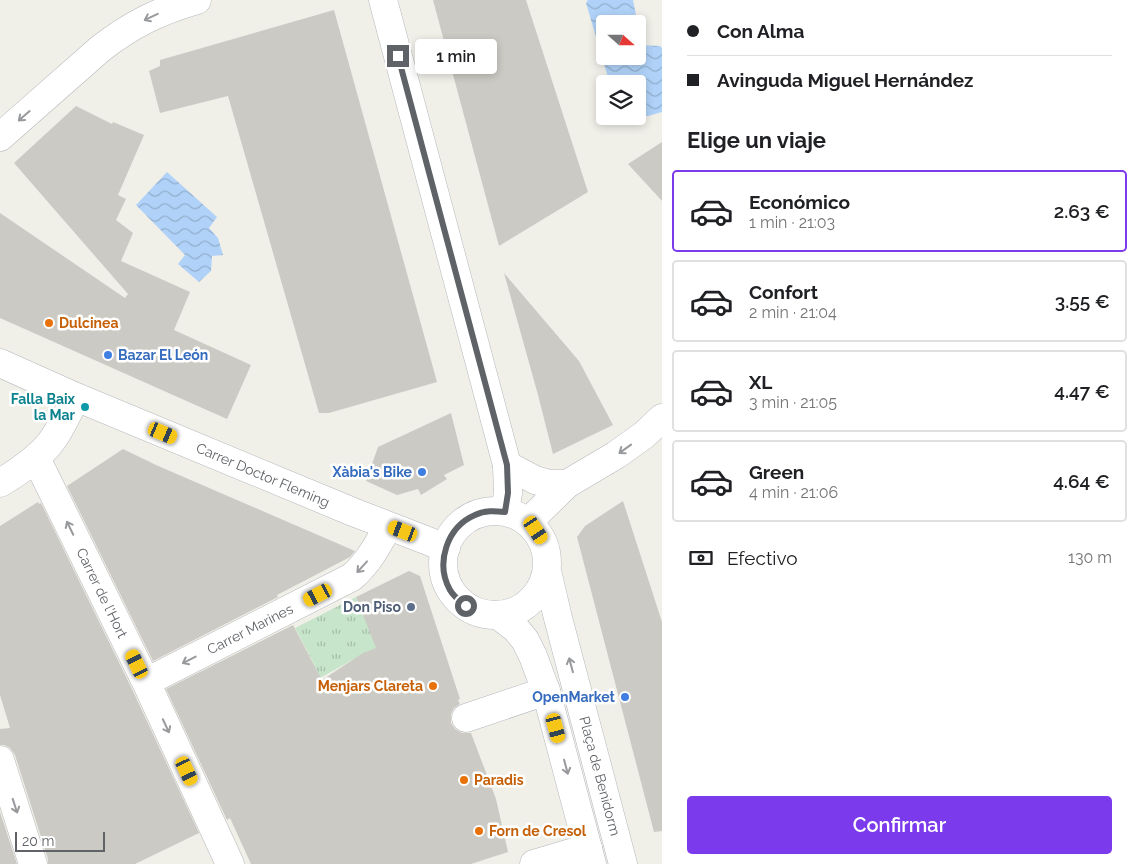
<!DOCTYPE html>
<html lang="es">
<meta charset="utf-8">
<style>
body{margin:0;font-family:Raleway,sans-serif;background:#f2f2f2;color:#202124;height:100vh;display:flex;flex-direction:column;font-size:19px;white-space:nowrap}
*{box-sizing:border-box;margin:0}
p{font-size:16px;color:#757577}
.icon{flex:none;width:28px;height:28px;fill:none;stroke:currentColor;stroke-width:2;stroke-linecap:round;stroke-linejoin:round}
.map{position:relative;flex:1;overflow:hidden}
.details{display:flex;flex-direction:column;background:#fff;width:475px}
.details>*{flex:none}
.guide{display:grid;align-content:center;height:110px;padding:0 25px;background:#fff}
.needle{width:32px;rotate:111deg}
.buttons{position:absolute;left:596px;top:15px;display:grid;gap:10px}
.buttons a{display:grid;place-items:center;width:50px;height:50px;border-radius:5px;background:#fff;box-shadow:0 2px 8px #0003;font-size:25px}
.scale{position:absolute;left:15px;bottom:12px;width:90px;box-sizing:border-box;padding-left:5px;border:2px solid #5f6267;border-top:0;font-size:14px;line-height:18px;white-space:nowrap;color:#5f6267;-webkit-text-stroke:4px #fff;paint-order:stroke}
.end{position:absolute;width:22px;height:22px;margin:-11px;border:6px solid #5f6267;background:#fff;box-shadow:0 0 0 2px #fff}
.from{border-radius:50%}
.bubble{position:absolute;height:35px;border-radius:5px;background:#fff;box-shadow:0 2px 8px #0003;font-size:16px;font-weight:600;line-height:35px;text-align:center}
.car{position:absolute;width:15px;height:30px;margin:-15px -8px;border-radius:6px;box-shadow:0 0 4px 1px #0007;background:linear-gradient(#f5c518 24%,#345 0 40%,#f5c518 0 76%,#345 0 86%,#f5c518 0)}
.guide b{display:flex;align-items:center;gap:18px;height:48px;font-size:19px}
.guide b+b{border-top:1px solid #e0e0e0}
.guide i{width:12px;height:12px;background:#202124}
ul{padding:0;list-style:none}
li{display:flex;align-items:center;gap:15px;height:82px;margin:0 10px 8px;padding:0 15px;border:2px solid #e0e0e0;border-radius:5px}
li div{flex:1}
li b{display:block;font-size:19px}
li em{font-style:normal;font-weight:600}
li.selected{border-color:#7c3aed}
li>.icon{width:45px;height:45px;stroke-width:1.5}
h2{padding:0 25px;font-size:22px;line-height:60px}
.pay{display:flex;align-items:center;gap:12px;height:55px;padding:0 25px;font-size:19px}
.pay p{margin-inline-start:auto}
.action{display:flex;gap:10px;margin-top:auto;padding:10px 25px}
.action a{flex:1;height:58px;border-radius:5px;background:#7c3aed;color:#fff;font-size:20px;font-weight:600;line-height:58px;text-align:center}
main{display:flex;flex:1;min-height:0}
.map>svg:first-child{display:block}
.grass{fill:url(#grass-tufts)}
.water{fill:url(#water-waves)}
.building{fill:#cccac4}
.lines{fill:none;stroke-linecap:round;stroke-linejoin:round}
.street-casing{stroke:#b5b7bb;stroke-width:29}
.secondary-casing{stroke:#b6b9be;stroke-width:29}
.street{stroke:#fff;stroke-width:28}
.secondary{stroke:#fff;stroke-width:28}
.oneway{stroke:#97999c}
.route{stroke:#5f6267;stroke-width:6}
.food-dot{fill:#e8710a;stroke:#fff;stroke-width:2}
.shop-dot{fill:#3f7fe0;stroke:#fff;stroke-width:2}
.culture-dot{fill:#0f9aa8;stroke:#fff;stroke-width:2}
.service-dot{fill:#5c6f8a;stroke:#fff;stroke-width:2}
.labels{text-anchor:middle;stroke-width:5;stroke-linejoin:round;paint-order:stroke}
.food-label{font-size:14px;font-weight:bold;fill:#c56008;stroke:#fff;text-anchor:start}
.shop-label{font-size:14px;font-weight:bold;fill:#366cbe;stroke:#fff;text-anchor:end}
.culture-label{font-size:14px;font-weight:bold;fill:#0d838f;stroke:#fff;text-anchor:end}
.street-label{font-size:14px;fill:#5f6267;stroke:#fff}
.service-label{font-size:14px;font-weight:bold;fill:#4e5e75;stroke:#fff;text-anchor:end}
</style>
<main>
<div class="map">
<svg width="662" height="864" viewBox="0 0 662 864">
<defs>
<pattern id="grass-tufts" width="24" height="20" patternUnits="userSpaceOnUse" patternTransform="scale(1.25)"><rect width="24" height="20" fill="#c7e5ca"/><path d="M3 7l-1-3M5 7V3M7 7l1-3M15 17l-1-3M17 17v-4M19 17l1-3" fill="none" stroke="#a5bda8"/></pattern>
<pattern id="water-waves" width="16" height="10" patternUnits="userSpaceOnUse" patternTransform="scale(1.25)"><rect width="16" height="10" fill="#b0d2f8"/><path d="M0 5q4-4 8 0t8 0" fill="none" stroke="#92aecd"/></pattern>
</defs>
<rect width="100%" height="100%" fill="#f0efe8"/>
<path class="grass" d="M 356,597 L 386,666 L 354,659 L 320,678 L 314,664 L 295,628 Z"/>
<path class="water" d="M 588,0 L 633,0 L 636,15 L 633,24 L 605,24 L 605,56 L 638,56 L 638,45 L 639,45 L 660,46 L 662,48 L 662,112 L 648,116 L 638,115 L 638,84 L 610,84 L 586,3 Z
M 167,172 L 217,217 L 209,228 L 218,238 L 223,255 L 212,256 L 211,271 L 199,282 L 178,264 L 185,255 L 136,205 Z"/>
<path class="building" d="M 433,0 L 526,0 L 588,192 L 499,246 Z
M 334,10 L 437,382 L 329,413 L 319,413 L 228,96 L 160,113 L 149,71 L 160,66 L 160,60 Z
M 76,106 L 112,124 L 113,122 L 144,135 L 118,195 L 126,199 L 116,220 L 133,233 L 121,261 L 190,292 L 174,330 L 251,365 L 227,419 L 0,318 L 0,213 L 125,298 L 128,294 L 14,163 Z
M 662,142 L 662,201 L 628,164 Z
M 504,273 L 579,361 L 613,425 L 553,454 L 538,395 Z
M 451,413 L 464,465 L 444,475 L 447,479 L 421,495 L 418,489 L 397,495 L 366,481 L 378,447 Z
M 123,449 L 156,465 L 355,551 L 350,557 L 277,595 L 278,597 L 153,661 L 67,486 Z
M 623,501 L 662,622 L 662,831 L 654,832 L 577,537 L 585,526 Z
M 38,502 L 39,504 L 41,503 L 132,689 L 199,833 L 135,864 L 48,864 L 48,859 L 15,755 L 10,748 L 4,745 L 0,745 L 0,729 L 10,728 L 0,695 L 0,526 Z
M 409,571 L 420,576 L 460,699 L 458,700 L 460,704 L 454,708 L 451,714 L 451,723 L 455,729 L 462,733 L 471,733 L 496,799 L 508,852 L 471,864 L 251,864 L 230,818 L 227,820 L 166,689 L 293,625 L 322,680 L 363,653 L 376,648 L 356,597 Z
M 0,812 L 17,864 L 0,864 Z"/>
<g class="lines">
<defs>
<path id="street" d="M 0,137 L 100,49 C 132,24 159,11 197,0
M 0,363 L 76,397 L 353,512 L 446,548
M 36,458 L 146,682 L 230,864
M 507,465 L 535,480 L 549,484 L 567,484 L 616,455 L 644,435 L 662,418
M 0,483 C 18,472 38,459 51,442 C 61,429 68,412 76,397
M 528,522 L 567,484
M 146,682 L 352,577 C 368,563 378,545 388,526
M 466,718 L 546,691
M 0,760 L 33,864
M 534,864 L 588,848"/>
<path id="secondary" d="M 383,0 L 507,465 L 508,493 L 505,512
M443 563a52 52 0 1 1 104 0a52 52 0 1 1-104 0Z
M 547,571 L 558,618 L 623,864
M 498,615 L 516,629 L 525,640 L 533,656 L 546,691 L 592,864"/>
</defs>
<use href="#street" class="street-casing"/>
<use href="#secondary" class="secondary-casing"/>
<use href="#street" class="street"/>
<use href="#secondary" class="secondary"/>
</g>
<defs><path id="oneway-shaft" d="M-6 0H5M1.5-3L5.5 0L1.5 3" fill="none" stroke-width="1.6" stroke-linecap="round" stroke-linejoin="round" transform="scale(1.25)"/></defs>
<g class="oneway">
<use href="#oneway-shaft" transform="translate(151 17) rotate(155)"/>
<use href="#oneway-shaft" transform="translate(24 116) rotate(139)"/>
<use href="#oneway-shaft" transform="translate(625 449) rotate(144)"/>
<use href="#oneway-shaft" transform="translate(70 528) rotate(-116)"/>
<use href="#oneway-shaft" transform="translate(362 567) rotate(132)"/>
<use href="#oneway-shaft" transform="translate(189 660) rotate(153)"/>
<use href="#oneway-shaft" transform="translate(571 665) rotate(-105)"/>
<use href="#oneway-shaft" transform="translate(166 726) rotate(65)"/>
<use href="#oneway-shaft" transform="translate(566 767) rotate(75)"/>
<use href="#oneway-shaft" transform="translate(15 806) rotate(72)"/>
</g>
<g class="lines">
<path class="route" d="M 398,56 L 507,465 L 508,493 L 505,512 C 495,511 485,510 475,515 C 447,527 435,563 450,590 C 454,597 460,601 466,606"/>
</g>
<g class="food-dot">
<circle cx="49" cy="323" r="5"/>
<circle cx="433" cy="686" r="5"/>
<circle cx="464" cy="780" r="5"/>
<circle cx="479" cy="831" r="5"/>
</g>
<g class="shop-dot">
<circle cx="108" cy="355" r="5"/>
<circle cx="422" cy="472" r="5"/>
<circle cx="625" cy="697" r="5"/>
</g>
<circle class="culture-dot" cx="85" cy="407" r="5"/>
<circle class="service-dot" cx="411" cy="607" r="5"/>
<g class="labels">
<g class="food-label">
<text x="59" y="328">Dulcinea</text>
<text x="423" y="691" text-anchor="end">Menjars Clareta</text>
<text x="474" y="785">Paradis</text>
<text x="489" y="836">Forn de Cresol</text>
</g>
<g class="shop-label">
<text x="118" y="360" text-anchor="start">Bazar El León</text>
<text x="412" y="477">Xàbia's Bike</text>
<text x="615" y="702">OpenMarket</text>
</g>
<g class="culture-label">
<text x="75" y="404">Falla Baix<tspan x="75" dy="16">la Mar</tspan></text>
</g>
<g class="street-label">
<text transform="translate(263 475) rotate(23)" y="5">Carrer Doctor Fleming</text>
<text transform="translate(102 593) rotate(64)" y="5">Carrer de l'Hort</text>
<text transform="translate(250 629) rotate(-27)" y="5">Carrer Marines</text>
<text transform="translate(600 776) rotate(75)" y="5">Plaça de Benidorm</text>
</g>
<g class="service-label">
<text x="401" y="612">Don Piso</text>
</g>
</g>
</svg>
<div class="buttons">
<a><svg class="needle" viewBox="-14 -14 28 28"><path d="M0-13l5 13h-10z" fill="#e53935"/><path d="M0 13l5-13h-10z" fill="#757577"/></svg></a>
<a><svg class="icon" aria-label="layers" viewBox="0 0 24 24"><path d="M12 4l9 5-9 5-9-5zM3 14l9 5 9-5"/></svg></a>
</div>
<div class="scale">20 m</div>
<i class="end from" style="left:466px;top:606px"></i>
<i class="end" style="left:398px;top:56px"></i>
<div class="bubble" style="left:415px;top:39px;width:82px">1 min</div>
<i class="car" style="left:163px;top:433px;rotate:113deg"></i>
<i class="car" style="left:536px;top:530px;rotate:146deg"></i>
<i class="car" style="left:403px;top:531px;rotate:291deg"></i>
<i class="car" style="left:318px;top:595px;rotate:243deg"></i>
<i class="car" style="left:137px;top:664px;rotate:334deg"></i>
<i class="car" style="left:556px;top:728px;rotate:165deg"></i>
<i class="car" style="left:187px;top:771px;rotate:155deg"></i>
</div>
<section class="details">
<div class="guide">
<b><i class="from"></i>Con Alma</b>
<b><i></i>Avinguda Miguel Hernández</b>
</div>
<h2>Elige un viaje</h2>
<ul>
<li class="selected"><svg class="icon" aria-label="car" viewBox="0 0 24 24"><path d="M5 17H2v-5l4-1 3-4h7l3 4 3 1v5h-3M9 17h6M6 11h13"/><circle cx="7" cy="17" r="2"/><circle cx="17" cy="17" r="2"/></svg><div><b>Económico</b><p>1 min · 21:03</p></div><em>2.63 €</em></li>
<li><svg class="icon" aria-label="car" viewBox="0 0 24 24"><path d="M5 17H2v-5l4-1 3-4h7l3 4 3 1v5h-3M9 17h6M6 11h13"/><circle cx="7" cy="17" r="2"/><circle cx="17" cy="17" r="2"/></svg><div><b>Confort</b><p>2 min · 21:04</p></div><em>3.55 €</em></li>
<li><svg class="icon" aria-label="car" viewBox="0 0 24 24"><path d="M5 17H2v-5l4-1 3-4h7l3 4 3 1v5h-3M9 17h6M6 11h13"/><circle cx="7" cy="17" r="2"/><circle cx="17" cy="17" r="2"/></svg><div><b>XL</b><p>3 min · 21:05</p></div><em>4.47 €</em></li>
<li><svg class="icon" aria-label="car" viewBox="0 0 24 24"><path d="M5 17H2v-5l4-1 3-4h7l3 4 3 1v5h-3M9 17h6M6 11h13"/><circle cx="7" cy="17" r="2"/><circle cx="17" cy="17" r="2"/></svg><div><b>Green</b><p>4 min · 21:06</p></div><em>4.64 €</em></li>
</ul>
<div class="pay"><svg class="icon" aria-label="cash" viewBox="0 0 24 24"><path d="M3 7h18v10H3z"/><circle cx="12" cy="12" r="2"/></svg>Efectivo<p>130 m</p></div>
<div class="action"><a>Confirmar</a></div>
</section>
</main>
